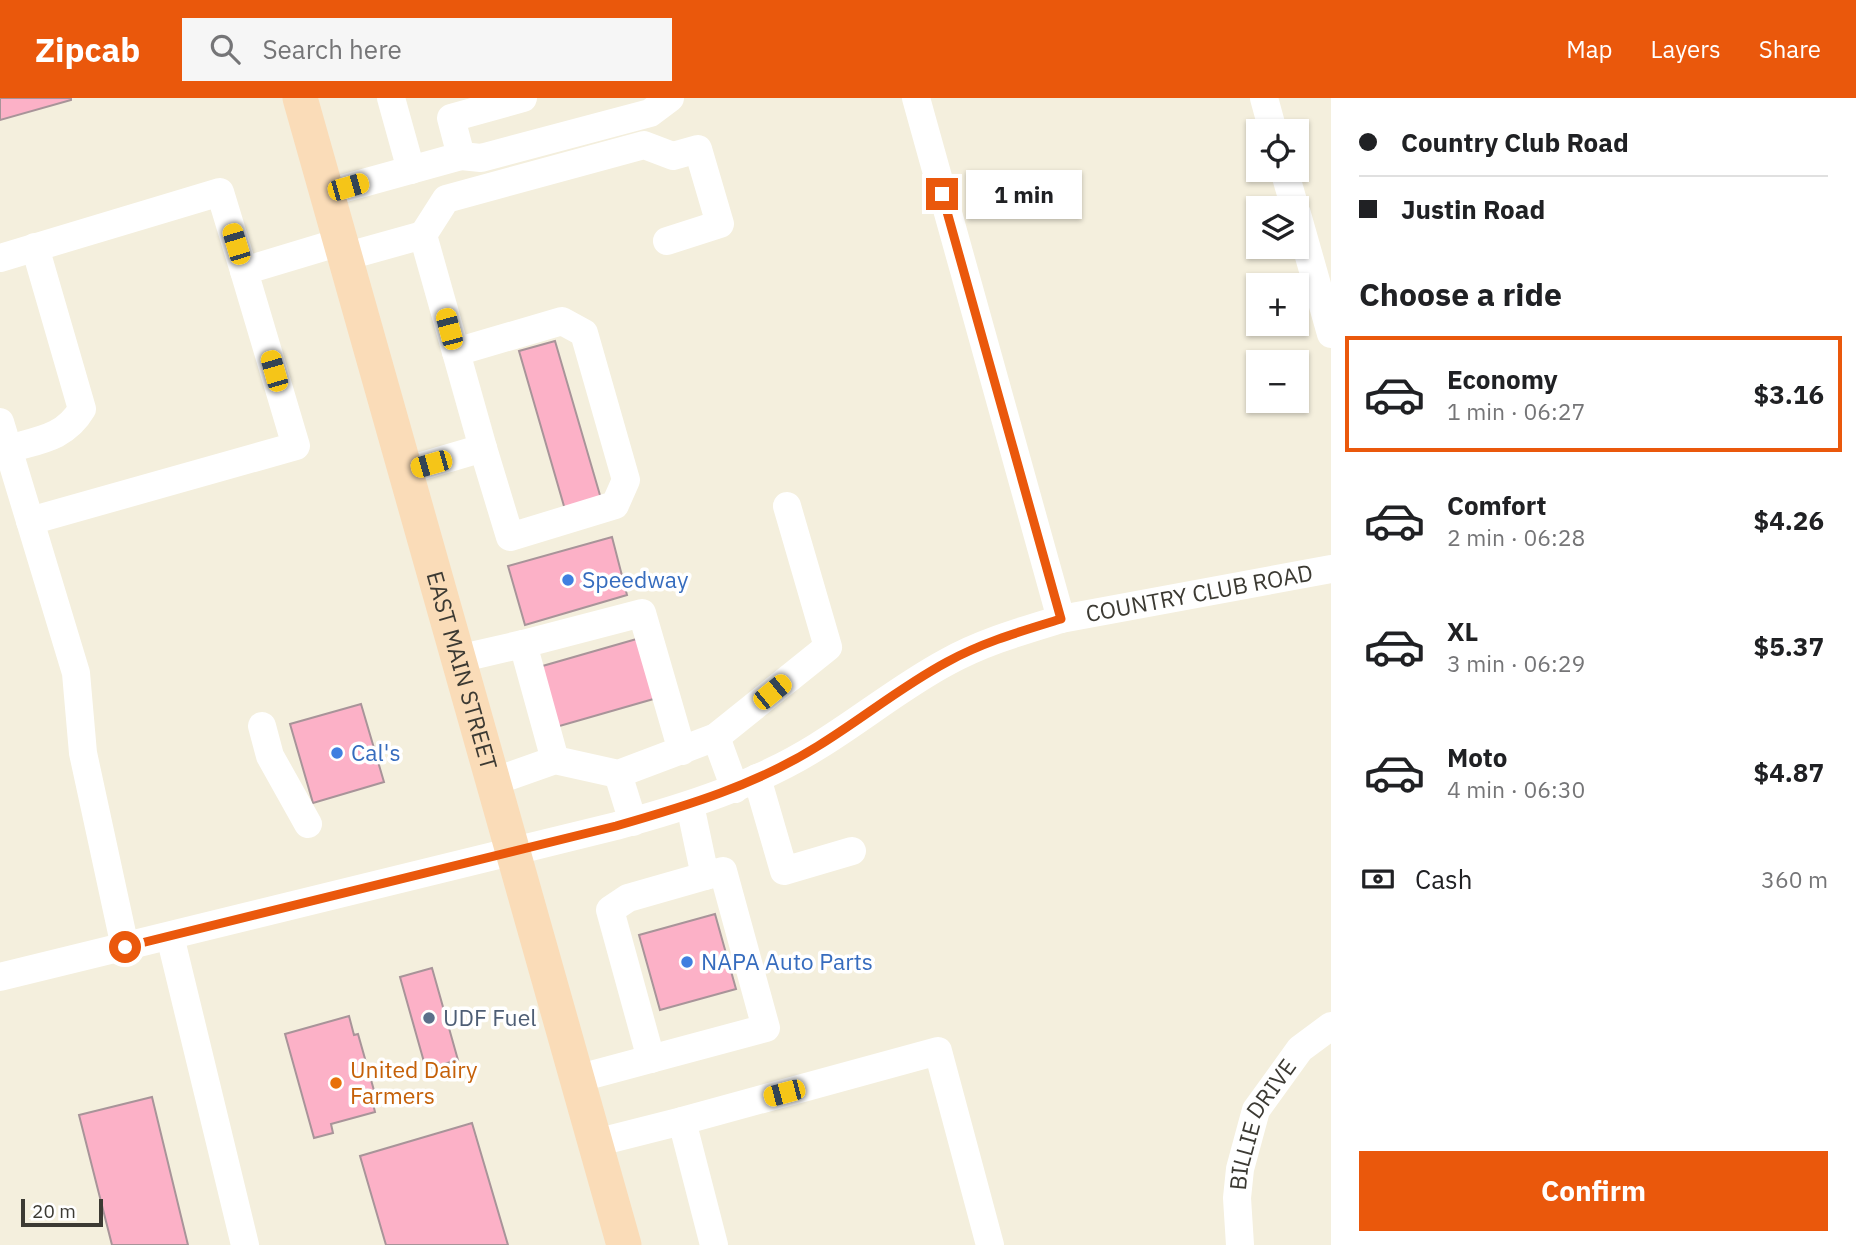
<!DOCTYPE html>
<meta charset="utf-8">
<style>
body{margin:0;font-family:"IBM Plex Sans",sans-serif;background:#f6f6f6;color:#202124;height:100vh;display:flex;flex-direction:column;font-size:26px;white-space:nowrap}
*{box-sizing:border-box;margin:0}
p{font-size:23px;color:#757577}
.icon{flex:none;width:38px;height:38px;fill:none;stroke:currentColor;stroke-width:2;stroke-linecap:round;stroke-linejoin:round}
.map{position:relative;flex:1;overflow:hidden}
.panel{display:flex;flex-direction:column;background:#fff;width:525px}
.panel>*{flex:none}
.guide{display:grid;align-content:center;height:154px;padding:0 28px;background:#fff}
.controls{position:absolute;left:1246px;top:21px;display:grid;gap:14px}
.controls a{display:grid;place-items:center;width:63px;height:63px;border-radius:0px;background:#fff;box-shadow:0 2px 5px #0004;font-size:35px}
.scale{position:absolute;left:21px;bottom:18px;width:82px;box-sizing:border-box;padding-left:7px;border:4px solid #3c3a33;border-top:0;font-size:19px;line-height:24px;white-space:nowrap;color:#3c3a33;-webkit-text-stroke:5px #fff;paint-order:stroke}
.end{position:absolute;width:32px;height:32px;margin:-16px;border:9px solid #ea580c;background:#fff;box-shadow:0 0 0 4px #fff}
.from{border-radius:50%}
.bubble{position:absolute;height:49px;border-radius:0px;background:#fff;box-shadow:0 2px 5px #0004;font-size:23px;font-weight:800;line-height:49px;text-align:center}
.car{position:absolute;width:21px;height:42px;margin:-21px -10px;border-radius:9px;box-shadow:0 0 5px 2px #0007;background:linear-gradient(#f5c518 24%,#345 0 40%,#f5c518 0 76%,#345 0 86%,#f5c518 0)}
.guide b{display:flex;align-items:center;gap:24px;height:66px;font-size:26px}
.guide b+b{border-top:2px solid #e0e0e0}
.guide i{width:18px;height:18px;background:#202124}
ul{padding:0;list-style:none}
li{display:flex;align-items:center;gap:21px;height:116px;margin:0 14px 10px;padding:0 14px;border:4px solid transparent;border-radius:0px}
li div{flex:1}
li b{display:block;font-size:26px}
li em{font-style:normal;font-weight:800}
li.on{border-color:#ea580c}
li>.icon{width:63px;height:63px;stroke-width:1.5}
h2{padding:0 28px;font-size:32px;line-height:84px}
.pay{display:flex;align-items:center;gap:18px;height:77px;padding:0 28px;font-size:26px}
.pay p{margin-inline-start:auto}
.button{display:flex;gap:14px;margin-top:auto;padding:14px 28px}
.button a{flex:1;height:80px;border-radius:0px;background:#ea580c;color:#fff;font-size:28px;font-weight:800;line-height:80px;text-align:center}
header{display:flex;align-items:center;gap:42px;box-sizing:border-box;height:98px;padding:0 35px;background:#ea580c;color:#fff}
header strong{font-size:33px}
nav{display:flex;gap:38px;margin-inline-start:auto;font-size:24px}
.search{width:490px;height:63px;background:#f6f6f6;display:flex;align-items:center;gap:18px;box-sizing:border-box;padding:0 24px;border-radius:0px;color:#757577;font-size:26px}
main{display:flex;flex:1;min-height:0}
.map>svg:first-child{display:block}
.building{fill:#fcb1c7;stroke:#a89499;stroke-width:2}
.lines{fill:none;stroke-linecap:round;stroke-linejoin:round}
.minor{stroke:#fff;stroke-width:28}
.major{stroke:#fadcb8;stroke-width:35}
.route{stroke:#ea580c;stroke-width:9}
.shop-dot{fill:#3f7fe0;stroke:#fff;stroke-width:2.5}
.service-dot{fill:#5c6f8a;stroke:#fff;stroke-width:2.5}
.food-dot{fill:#e8710a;stroke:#fff;stroke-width:2.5}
.labels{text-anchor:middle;stroke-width:7;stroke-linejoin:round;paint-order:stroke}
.shop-label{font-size:23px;fill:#366cbe;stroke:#fff;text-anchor:start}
.street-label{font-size:23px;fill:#3c3a33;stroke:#fff}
.service-label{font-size:23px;fill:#4e5e75;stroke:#fff;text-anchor:start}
.food-label{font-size:23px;fill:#c56008;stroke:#fff;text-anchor:start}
</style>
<header>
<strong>Zipcab</strong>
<div class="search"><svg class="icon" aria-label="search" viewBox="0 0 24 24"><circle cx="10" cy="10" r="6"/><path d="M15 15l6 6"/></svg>Search here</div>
<nav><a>Map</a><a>Layers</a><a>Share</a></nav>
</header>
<main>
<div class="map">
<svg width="1331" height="1147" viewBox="0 0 1331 1147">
<rect width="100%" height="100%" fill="#f4efdd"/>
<path class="building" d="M 0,0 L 71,0 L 71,2 L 0,22 Z
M 555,243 L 602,404 L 566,415 L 519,253 Z
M 612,439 L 627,497 L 525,527 L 508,468 Z
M 640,540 L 657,600 L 556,629 L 539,569 Z
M 361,606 L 384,684 L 313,705 L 290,626 Z
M 715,816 L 736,891 L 660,912 L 639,837 Z
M 432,870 L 458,962 L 426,971 L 400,879 Z
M 349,918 L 354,937 L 358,936 L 375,996 L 371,997 L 375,1014 L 331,1026 L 333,1035 L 314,1040 L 285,936 Z
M 152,999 L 188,1147 L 112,1147 L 79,1017 Z
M 472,1025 L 508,1147 L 386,1147 L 360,1058 Z"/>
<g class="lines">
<g class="minor">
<path d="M 391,0 L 411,72"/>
<path d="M 916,0 L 1061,521"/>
<path d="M 1264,0 L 1273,33"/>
<path d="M 461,58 L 481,60 L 650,15 L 670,0"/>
<path d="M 1284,72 L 1295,110"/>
<path d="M 327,95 L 461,58 L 451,20 L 523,0"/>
<path d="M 1297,116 L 1331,236"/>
<path d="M 423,137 L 446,101 L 644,47 L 673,58 L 698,51 L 720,126 L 667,143"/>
<path d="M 344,159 L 423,137 L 483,350 L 405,373"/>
<path d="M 0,160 L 220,94 L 244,173"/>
<path d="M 456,254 L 562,223 L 584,235 L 626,382 L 615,407 L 510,439 L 483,350"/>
<path d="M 0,324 L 30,423"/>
<path d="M 8,351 C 39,342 65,340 82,311 L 35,149"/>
<path d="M 523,546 L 642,515 L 682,653"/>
<path d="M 458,561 L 523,546 L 555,662"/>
<path d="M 262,628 L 270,658 L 308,726"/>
<path d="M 716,639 L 828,549 L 787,408"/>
<path d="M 618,676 L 633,724"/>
<path d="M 757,680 L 784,773 L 852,753"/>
<path d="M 493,684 L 555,662 L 618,676 L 716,639 L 735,691"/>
<path d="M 170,838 L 245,1147"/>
<path d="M 125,849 L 83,655 L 76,575 L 30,423 L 296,348 L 244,173 L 340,144"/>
<path id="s1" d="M 0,879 L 616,728 C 686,709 756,687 818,648 C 862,621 902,588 947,564 C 983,544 1022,533 1061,521 L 1331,471"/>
<path d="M 651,961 L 610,812 L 628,800 L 705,778"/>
<path d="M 576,981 L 766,930 L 723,773 L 705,778 L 690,707"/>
<path d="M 682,1023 L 938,953 L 990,1147"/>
<path d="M 595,1045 L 682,1023 L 714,1147"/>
<path id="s2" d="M 1240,1147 L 1237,1100 L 1240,1071 L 1256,1012 L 1300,951 L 1331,928"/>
</g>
<path class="major" id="s3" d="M 300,0 L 624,1147"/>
</g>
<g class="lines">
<path class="route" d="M 125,849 L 616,728 C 686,708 756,687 818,648 C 862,621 902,588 947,564 C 983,544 1022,533 1061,521 L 942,96"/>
</g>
<g class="shop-dot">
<circle cx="568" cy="482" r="7"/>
<circle cx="337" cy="655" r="7"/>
<circle cx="687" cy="864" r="7"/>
</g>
<circle class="service-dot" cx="429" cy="920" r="7"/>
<circle class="food-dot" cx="336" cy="985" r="7"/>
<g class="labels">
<g class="shop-label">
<text x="582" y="490">Speedway</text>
<text x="351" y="663">Cal's</text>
<text x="701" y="872">NAPA Auto Parts</text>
</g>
<g class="street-label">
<text dy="8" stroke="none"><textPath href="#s1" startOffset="1269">COUNTRY CLUB ROAD</textPath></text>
<text dy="8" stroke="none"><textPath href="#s3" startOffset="595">EAST MAIN STREET</textPath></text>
<text dy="8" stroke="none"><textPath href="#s2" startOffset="126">BILLIE DRIVE</textPath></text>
</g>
<g class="service-label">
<text x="443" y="928">UDF Fuel</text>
</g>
<g class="food-label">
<text x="350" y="980">United Dairy<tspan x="350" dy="26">Farmers</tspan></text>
</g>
</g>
</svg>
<div class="controls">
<a><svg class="icon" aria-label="locate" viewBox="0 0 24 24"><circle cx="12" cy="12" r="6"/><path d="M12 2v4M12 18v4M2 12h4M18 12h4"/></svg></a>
<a><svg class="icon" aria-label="layers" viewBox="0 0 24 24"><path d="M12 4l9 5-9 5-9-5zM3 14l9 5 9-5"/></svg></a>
<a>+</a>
<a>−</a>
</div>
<div class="scale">20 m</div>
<i class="end from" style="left:125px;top:849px"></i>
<i class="end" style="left:942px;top:96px"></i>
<div class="bubble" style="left:966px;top:72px;width:116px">1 min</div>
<i class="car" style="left:348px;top:89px;rotate:74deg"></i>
<i class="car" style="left:236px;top:146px;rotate:343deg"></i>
<i class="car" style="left:449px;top:231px;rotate:345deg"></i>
<i class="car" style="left:274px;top:273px;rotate:344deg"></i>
<i class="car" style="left:431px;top:366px;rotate:254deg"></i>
<i class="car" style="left:772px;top:594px;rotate:51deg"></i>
<i class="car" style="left:784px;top:995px;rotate:255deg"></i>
</div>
<section class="panel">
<div class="guide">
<b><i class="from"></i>Country Club Road</b>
<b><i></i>Justin Road</b>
</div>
<h2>Choose a ride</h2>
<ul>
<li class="on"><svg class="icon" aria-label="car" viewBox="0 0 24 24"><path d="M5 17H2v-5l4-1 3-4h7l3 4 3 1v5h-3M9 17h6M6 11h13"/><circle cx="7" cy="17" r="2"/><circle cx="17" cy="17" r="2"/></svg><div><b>Economy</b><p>1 min · 06:27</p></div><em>$3.16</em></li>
<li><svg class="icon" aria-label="car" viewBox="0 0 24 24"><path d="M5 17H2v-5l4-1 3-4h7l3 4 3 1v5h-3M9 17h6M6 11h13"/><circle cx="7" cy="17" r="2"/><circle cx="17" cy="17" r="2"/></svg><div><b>Comfort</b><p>2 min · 06:28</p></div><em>$4.26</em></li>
<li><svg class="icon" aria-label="car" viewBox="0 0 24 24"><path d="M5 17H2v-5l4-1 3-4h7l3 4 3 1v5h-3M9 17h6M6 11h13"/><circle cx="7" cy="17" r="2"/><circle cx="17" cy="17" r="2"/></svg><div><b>XL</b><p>3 min · 06:29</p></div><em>$5.37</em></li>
<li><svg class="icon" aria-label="car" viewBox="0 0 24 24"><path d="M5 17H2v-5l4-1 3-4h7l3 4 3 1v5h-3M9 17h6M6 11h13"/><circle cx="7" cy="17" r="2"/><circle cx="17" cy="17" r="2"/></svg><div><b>Moto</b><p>4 min · 06:30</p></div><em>$4.87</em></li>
</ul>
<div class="pay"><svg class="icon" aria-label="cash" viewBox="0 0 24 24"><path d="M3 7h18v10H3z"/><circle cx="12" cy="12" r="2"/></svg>Cash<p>360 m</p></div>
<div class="button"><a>Confirm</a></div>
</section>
</main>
